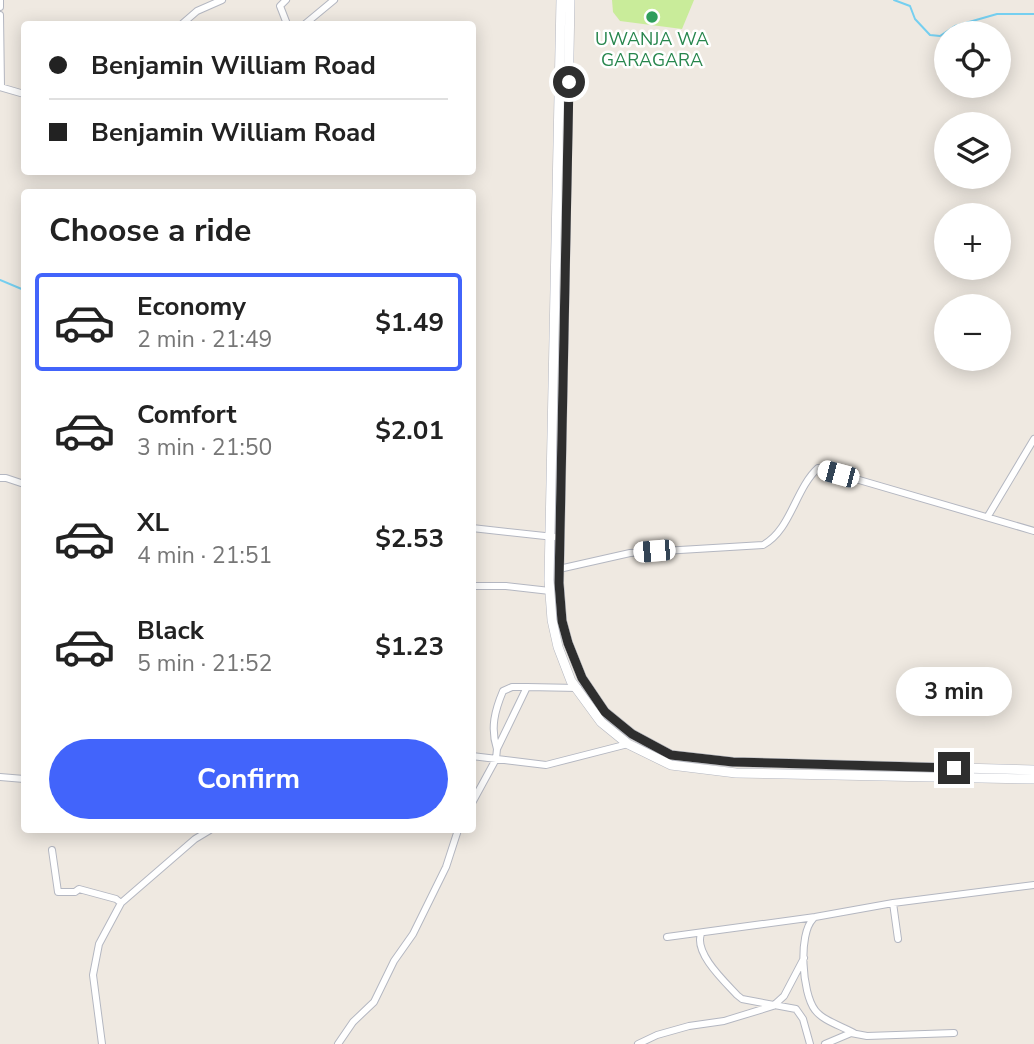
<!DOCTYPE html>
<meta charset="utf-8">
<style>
body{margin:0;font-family:"Nunito Sans",sans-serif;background:#f2f2f2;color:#222;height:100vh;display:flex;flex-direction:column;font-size:26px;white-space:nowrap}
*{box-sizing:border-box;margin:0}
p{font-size:23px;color:#767676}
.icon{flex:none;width:38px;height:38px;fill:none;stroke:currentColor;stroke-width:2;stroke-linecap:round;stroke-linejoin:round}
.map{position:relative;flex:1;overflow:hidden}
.sheet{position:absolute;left:21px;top:189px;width:455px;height:644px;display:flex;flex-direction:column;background:#fff;border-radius:7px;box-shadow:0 4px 18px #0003}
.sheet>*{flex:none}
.top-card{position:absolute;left:21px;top:21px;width:455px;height:154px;border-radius:7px;box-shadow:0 4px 18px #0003;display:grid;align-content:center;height:154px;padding:0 28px;background:#fff}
.buttons{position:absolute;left:934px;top:21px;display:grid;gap:14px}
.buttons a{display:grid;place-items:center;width:77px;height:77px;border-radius:50%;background:#fff;box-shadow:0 4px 18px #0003;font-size:35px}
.end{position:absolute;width:32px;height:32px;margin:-16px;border:9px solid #2e2e2e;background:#fff;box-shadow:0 0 0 4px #fff}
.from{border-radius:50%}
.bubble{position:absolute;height:49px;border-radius:24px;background:#fff;box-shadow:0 4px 18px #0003;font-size:23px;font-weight:700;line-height:49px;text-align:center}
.car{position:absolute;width:21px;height:42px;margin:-21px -10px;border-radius:9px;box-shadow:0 0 5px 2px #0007;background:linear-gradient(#fff 24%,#345 0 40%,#fff 0 76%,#345 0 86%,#fff 0)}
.top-card b{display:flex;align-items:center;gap:24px;height:66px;font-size:26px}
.top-card b+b{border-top:2px solid #e0e0e0}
.top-card i{width:18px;height:18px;background:#222}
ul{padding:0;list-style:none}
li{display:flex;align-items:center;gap:21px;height:98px;margin:0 14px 10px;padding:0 14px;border:4px solid transparent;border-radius:7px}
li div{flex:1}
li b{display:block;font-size:26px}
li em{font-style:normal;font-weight:700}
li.on{border-color:#4264fb}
li>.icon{width:63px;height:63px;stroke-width:1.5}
h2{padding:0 28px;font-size:32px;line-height:84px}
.primary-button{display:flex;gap:14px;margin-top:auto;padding:14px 28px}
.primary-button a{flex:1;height:80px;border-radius:42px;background:#4264fb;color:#fff;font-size:28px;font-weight:700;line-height:80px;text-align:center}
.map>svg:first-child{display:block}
.pitch{fill:#c9ec9a}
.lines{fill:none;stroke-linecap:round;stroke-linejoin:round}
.stream{stroke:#75cff0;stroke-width:2}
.minor-casing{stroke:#b4b7c1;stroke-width:8}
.secondary-casing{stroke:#b4b7c1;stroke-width:10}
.minor{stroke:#fff;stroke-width:6}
.secondary{stroke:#fff;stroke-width:9}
.route{stroke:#2e2e2e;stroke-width:9}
.leisure-dot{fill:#2e9e5b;stroke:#fff;stroke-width:2.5}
.labels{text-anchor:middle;stroke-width:5;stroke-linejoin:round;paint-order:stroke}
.leisure-label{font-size:18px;fill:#27864d;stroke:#fff}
</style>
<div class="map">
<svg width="1034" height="1044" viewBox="0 0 1034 1044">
<rect width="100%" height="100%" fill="#efe9e1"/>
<path class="pitch" d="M 612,0 L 694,0 L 682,29 L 620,21 L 613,12 Z"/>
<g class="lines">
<path class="stream" d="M 894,0 L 910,6 L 915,19 L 930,35 L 940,36 L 955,26 L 997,14 L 1034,14
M 0,280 L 24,290"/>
<defs>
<path id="minor" d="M 286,0 L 280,6 L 287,24
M 0,7 L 0,0
M 0,15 L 1,87
M 182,24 L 197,11 L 222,0
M 305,24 L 334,0
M 0,87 L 24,94
M 0,478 L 6,478 L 24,484
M 988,516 L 1034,439
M 472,528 L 554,537
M 559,569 L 630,553 L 763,545 C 791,530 795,489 818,468 L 1034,531
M 472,586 L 506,586 L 550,591
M 497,749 C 490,728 495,710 503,691 L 512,687 L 527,687
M 472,756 L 546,765 L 628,744
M 0,777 L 24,779
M 472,803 L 496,759 L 497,749 L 527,687 L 578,688
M 52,850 L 58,892 L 75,892 L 79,889 L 116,899 L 121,903
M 893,903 L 898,939
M 813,919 C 798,934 802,993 815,1010 C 823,1021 842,1026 854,1033
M 701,934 C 694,953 724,981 737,995 L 742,999 L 796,1009 L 803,1019 L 810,1044
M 667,937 L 815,917 L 893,903 L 1034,885
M 102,1044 L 93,975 L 99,944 L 121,903 L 195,839 L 210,830
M 338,1044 L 353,1022 L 374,1002 L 394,961 L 413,934 L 446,867 L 458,830
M 638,1044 L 657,1035 L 689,1026 L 724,1021 L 773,1006 L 784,996 L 804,958
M 825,1044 L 851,1033 L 867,1036 L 954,1033"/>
<path id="secondary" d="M 561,0 L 549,580 L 552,620 L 558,647 L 571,681 L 601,722 L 628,744 L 671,765 L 736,773 L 1034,779
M 570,0 L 559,583 L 562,621 L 568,643 L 582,678 L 605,712 L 632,734 L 671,755 L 733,762 L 1034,770"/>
</defs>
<use href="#minor" class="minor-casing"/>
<use href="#secondary" class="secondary-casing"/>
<use href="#minor" class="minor"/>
<use href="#secondary" class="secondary"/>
</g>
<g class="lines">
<path class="route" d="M 569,82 L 559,583 L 562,621 L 568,643 L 582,678 L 605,712 L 632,734 L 671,755 L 733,762 L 954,768"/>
</g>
<circle class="leisure-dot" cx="652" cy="17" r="7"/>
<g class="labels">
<g class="leisure-label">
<text x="652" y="45">UWANJA WA<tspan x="652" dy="21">GARAGARA</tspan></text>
</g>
</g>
</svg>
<div class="buttons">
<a><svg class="icon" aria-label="locate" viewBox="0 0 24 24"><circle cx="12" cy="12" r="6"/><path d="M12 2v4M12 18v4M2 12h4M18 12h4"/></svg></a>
<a><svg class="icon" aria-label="layers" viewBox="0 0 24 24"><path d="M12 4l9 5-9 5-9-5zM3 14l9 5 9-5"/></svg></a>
<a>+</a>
<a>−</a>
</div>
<i class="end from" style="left:569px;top:82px"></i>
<i class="end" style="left:954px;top:768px"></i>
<div class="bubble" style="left:896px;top:667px;width:116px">3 min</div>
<i class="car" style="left:838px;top:474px;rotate:285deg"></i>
<i class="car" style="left:654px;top:551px;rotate:265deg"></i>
<div class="top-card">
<b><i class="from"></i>Benjamin William Road</b>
<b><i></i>Benjamin William Road</b>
</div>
<section class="sheet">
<h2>Choose a ride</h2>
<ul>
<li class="on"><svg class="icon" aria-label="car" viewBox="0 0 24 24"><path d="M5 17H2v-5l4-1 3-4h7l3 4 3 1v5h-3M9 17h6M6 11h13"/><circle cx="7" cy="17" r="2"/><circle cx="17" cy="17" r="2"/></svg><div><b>Economy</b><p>2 min · 21:49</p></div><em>$1.49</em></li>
<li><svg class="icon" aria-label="car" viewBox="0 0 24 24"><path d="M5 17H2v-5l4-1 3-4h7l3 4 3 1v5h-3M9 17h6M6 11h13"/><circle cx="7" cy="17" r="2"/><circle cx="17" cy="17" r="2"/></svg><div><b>Comfort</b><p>3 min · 21:50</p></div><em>$2.01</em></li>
<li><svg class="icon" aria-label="car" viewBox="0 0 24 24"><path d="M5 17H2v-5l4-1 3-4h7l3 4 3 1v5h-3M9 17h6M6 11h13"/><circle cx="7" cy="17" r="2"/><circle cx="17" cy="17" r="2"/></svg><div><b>XL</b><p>4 min · 21:51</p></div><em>$2.53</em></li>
<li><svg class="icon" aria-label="car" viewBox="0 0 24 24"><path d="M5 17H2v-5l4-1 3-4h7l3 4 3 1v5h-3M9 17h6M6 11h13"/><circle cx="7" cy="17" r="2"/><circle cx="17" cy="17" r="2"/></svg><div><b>Black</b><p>5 min · 21:52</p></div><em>$1.23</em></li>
</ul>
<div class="primary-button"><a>Confirm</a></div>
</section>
</div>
